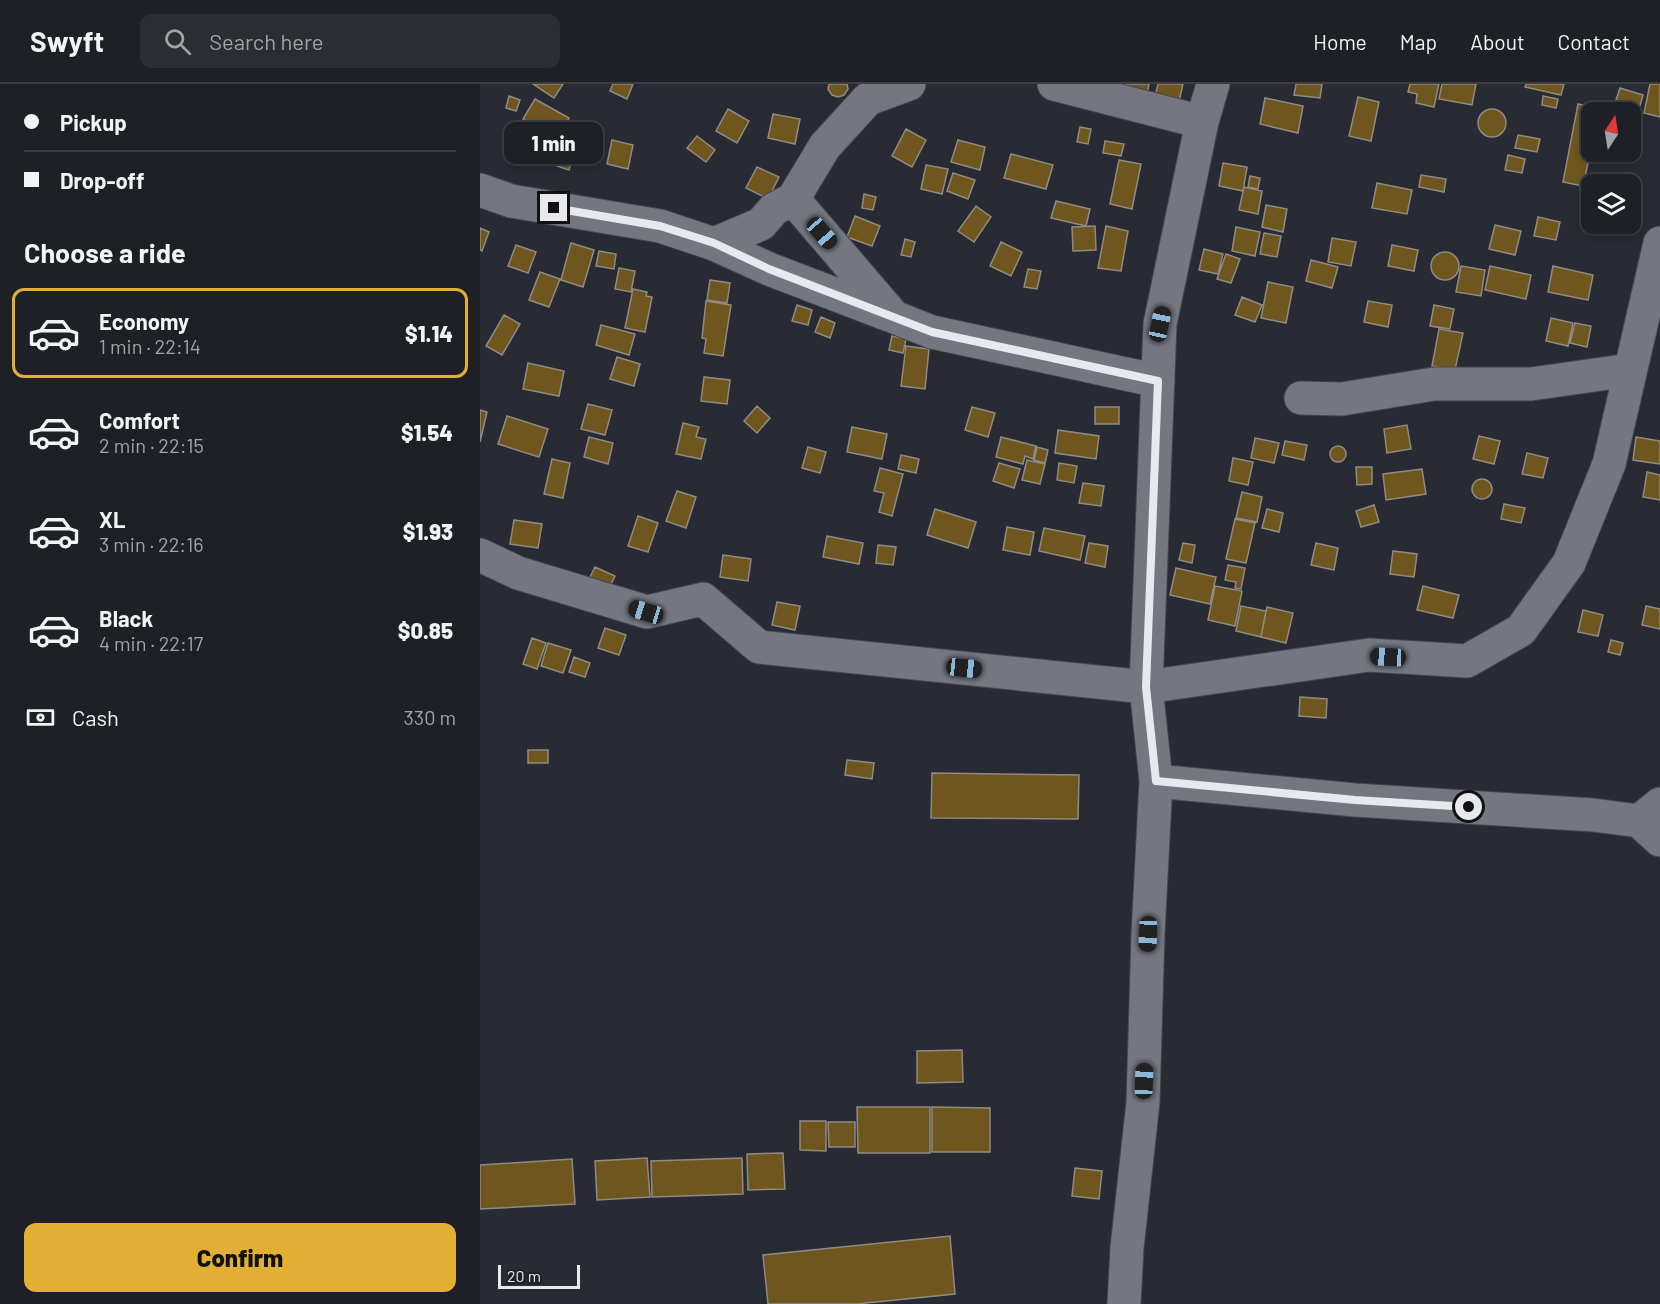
<!DOCTYPE html>
<meta charset="utf-8">
<style>
body{margin:0;font-family:Barlow,sans-serif;background:#2b2d32;color:#f1f3f6;height:100vh;display:flex;flex-direction:column;font-size:22px;white-space:nowrap}
*{box-sizing:border-box;margin:0}
p{font-size:20px;color:#a1a3a7}
.icon{flex:none;width:33px;height:33px;fill:none;stroke:currentColor;stroke-width:2;stroke-linecap:round;stroke-linejoin:round}
.map{position:relative;flex:1;overflow:hidden}
.side{display:flex;flex-direction:column;background:#1e2026;width:480px}
.side>*{flex:none}
.guide{display:grid;align-content:center;height:132px;padding:0 24px;background:#1e2026}
.needle{width:39px;rotate:12deg}
.fabs{position:absolute;left:1101px;top:18px;display:grid;gap:12px}
.fabs a{display:grid;place-items:center;width:60px;height:60px;border-radius:12px;background:#1e2026;box-shadow:0 3px 9px #0003,0 0 0 2px #3c3e43;font-size:30px}
.scale{position:absolute;left:18px;bottom:15px;width:82px;box-sizing:border-box;padding-left:6px;border:3px solid #e7e9ee;border-top:0;font-size:16px;line-height:21px;white-space:nowrap;color:#e7e9ee;-webkit-text-stroke:4px #1f2129;paint-order:stroke}
.end{position:absolute;width:27px;height:27px;margin:-14px;border:8px solid #e7e9ee;background:#111;box-shadow:0 0 0 3px #111}
.from{border-radius:50%}
.bubble{position:absolute;height:42px;border-radius:12px;background:#1e2026;box-shadow:0 3px 9px #0003,0 0 0 2px #3c3e43;font-size:20px;font-weight:800;line-height:42px;text-align:center}
.car{position:absolute;width:18px;height:36px;margin:-18px -9px;border-radius:8px;box-shadow:0 0 4px 2px #0007;background:linear-gradient(#222 24%,#8ab4d8 0 40%,#222 0 76%,#8ab4d8 0 86%,#222 0)}
.guide b{display:flex;align-items:center;gap:21px;height:57px;font-size:22px}
.guide b+b{border-top:2px solid #3c3e43}
.guide i{width:15px;height:15px;background:#f1f3f6}
ul{padding:0;list-style:none}
li{display:flex;align-items:center;gap:18px;height:90px;margin:0 12px 9px;padding:0 12px;border:3px solid transparent;border-radius:12px}
li div{flex:1}
li b{display:block;font-size:22px}
li em{font-style:normal;font-weight:800}
li.current{border-color:#e1af34}
li>.icon{width:54px;height:54px;stroke-width:1.5}
h2{padding:0 24px;font-size:27px;line-height:72px}
.pay{display:flex;align-items:center;gap:15px;height:66px;padding:0 24px;font-size:22px}
.pay p{margin-inline-start:auto}
.primary-button{display:flex;gap:12px;margin-top:auto;padding:12px 24px}
.primary-button a{flex:1;height:69px;border-radius:12px;background:#e1af34;color:#111;font-size:24px;font-weight:800;line-height:69px;text-align:center}
header{display:flex;align-items:center;gap:36px;box-sizing:border-box;height:84px;padding:0 30px;background:#1e2026;border-bottom:2px solid #3c3e43}
header strong{font-size:28px}
nav{display:flex;gap:33px;margin-inline-start:auto;font-size:21px}
.search{width:420px;height:54px;background:#2b2d32;display:flex;align-items:center;gap:15px;box-sizing:border-box;padding:0 21px;border-radius:12px;color:#a1a3a7;font-size:22px}
main{display:flex;flex:1;min-height:0}
.map>svg:first-child{display:block}
.building{fill:#6e561e;stroke:#908b82;stroke-width:1.5}
.lines{fill:none;stroke-linecap:round;stroke-linejoin:round}
.minor-casing{stroke:#44464e;stroke-width:35}
.minor{stroke:#747780;stroke-width:33}
.route{stroke:#e7e9ee;stroke-width:8}
</style>
<header>
<strong>Swyft</strong>
<div class="search"><svg class="icon" aria-label="search" viewBox="0 0 24 24"><circle cx="10" cy="10" r="6"/><path d="M15 15l6 6"/></svg>Search here</div>
<nav><a>Home</a><a>Map</a><a>About</a><a>Contact</a></nav>
</header>
<main>
<section class="side">
<div class="guide">
<b><i class="from"></i>Pickup</b>
<b><i></i>Drop-off</b>
</div>
<h2>Choose a ride</h2>
<ul>
<li class="current"><svg class="icon" aria-label="car" viewBox="0 0 24 24"><path d="M5 17H2v-5l4-1 3-4h7l3 4 3 1v5h-3M9 17h6M6 11h13"/><circle cx="7" cy="17" r="2"/><circle cx="17" cy="17" r="2"/></svg><div><b>Economy</b><p>1 min · 22:14</p></div><em>$1.14</em></li>
<li><svg class="icon" aria-label="car" viewBox="0 0 24 24"><path d="M5 17H2v-5l4-1 3-4h7l3 4 3 1v5h-3M9 17h6M6 11h13"/><circle cx="7" cy="17" r="2"/><circle cx="17" cy="17" r="2"/></svg><div><b>Comfort</b><p>2 min · 22:15</p></div><em>$1.54</em></li>
<li><svg class="icon" aria-label="car" viewBox="0 0 24 24"><path d="M5 17H2v-5l4-1 3-4h7l3 4 3 1v5h-3M9 17h6M6 11h13"/><circle cx="7" cy="17" r="2"/><circle cx="17" cy="17" r="2"/></svg><div><b>XL</b><p>3 min · 22:16</p></div><em>$1.93</em></li>
<li><svg class="icon" aria-label="car" viewBox="0 0 24 24"><path d="M5 17H2v-5l4-1 3-4h7l3 4 3 1v5h-3M9 17h6M6 11h13"/><circle cx="7" cy="17" r="2"/><circle cx="17" cy="17" r="2"/></svg><div><b>Black</b><p>4 min · 22:17</p></div><em>$0.85</em></li>
</ul>
<div class="pay"><svg class="icon" aria-label="cash" viewBox="0 0 24 24"><path d="M3 7h18v10H3z"/><circle cx="12" cy="12" r="2"/></svg>Cash<p>330 m</p></div>
<div class="primary-button"><a>Confirm</a></div>
</section>
<div class="map">
<svg width="1180" height="1220" viewBox="0 0 1180 1220">
<rect width="100%" height="100%" fill="#282b33"/>
<path class="building" d="M 53,0 L 83,0 L 74,14 Z
M 133,0 L 153,0 L 147,15 L 130,7 Z
M 349,0 L 367,0 L 368,5 L 364,11 L 358,13 L 352,11 L 348,5 Z
M 633,0 L 669,0 L 667,10 Z
M 678,0 L 703,0 L 698,22 L 674,17 Z
M 816,0 L 842,0 L 840,14 L 814,11 Z
M 930,0 L 959,0 L 954,23 L 936,19 L 937,10 L 928,8 Z
M 962,0 L 996,0 L 992,21 L 959,15 Z
M 1046,0 L 1084,0 L 1081,11 L 1045,3 Z
M 1170,0 L 1180,0 L 1180,33 L 1164,29 Z
M 1140,4 L 1163,11 L 1158,29 L 1134,22 Z
M 29,12 L 40,16 L 36,27 L 26,24 Z
M 1063,12 L 1078,15 L 1076,24 L 1062,21 Z
M 878,13 L 899,18 L 891,57 L 869,52 Z
M 785,14 L 823,22 L 818,49 L 780,40 Z
M 55,15 L 89,34 L 78,54 L 43,35 Z
M 1098,20 L 1119,24 L 1118,28 L 1112,28 L 1112,61 L 1103,102 L 1083,98 Z
M998 39a14 14 0 1 1 28 0a14 14 0 1 1-28 0Z
M 248,25 L 269,37 L 257,59 L 236,47 Z
M 293,30 L 320,35 L 315,60 L 288,54 Z
M 600,43 L 611,45 L 608,60 L 597,58 Z
M 87,45 L 111,51 L 105,77 L 80,71 Z
M 426,45 L 446,56 L 432,83 L 412,72 Z
M 1038,51 L 1060,55 L 1057,68 L 1035,64 Z
M 217,52 L 235,66 L 226,78 L 207,64 Z
M 132,56 L 153,61 L 148,85 L 127,80 Z
M 478,56 L 505,63 L 500,86 L 471,78 Z
M 625,57 L 644,60 L 641,72 L 623,69 Z
M 531,70 L 573,81 L 566,105 L 524,94 Z
M 80,71 L 92,75 L 89,86 L 77,82 Z
M 1028,71 L 1045,75 L 1042,89 L 1025,86 Z
M 639,76 L 661,80 L 652,125 L 630,120 Z
M 743,79 L 767,83 L 763,107 L 739,102 Z
M 446,81 L 468,85 L 462,110 L 441,105 Z
M 277,83 L 299,93 L 288,115 L 266,104 Z
M 473,89 L 495,96 L 488,115 L 467,107 Z
M 941,91 L 966,95 L 964,108 L 939,103 Z
M 770,92 L 780,94 L 778,105 L 768,103 Z
M 897,99 L 932,106 L 927,130 L 892,124 Z
M 764,103 L 782,107 L 778,130 L 759,126 Z
M 384,110 L 396,113 L 393,126 L 382,124 Z
M 576,117 L 610,125 L 606,142 L 571,134 Z
M 786,121 L 807,125 L 803,148 L 782,143 Z
M 496,122 L 511,133 L 494,158 L 478,147 Z
M 375,132 L 400,142 L 392,162 L 367,153 Z
M 1058,133 L 1080,138 L 1076,156 L 1054,152 Z
M 1015,141 L 1041,147 L 1035,171 L 1009,165 Z
M 615,142 L 616,166 L 593,167 L 592,143 Z
M 626,142 L 648,147 L 641,187 L 618,184 Z
M 756,143 L 780,148 L 775,172 L 752,167 Z
M 0,144 L 9,148 L 2,167 L 0,166 Z
M 784,149 L 801,152 L 797,173 L 780,170 Z
M 852,154 L 876,158 L 871,182 L 848,178 Z
M 425,155 L 435,158 L 431,173 L 421,171 Z
M 521,158 L 542,168 L 531,192 L 510,182 Z
M 91,159 L 114,166 L 103,203 L 81,196 Z
M 36,161 L 56,168 L 48,189 L 28,182 Z
M 912,161 L 938,166 L 934,187 L 908,182 Z
M 724,165 L 743,170 L 738,190 L 719,186 Z
M 119,167 L 136,170 L 134,185 L 116,182 Z
M951 182a14 14 0 1 1 28 0a14 14 0 1 1-28 0Z
M 746,170 L 760,175 L 751,199 L 737,195 Z
M 831,176 L 858,183 L 852,204 L 826,197 Z
M 981,182 L 1005,186 L 1001,212 L 976,208 Z
M 1010,182 L 1051,191 L 1046,215 L 1005,206 Z
M 1073,182 L 1113,191 L 1108,216 L 1068,208 Z
M 139,184 L 155,187 L 151,208 L 135,205 Z
M 548,185 L 561,187 L 557,205 L 544,203 Z
M 60,188 L 80,195 L 69,223 L 49,216 Z
M 230,196 L 250,199 L 247,219 L 227,216 Z
M 788,198 L 813,203 L 806,239 L 781,234 Z
M 153,205 L 167,208 L 166,212 L 172,213 L 165,248 L 145,244 Z
M 762,213 L 782,221 L 775,238 L 755,231 Z
M 226,217 L 251,221 L 243,272 L 224,269 L 226,255 L 222,254 Z
M 888,217 L 912,221 L 908,243 L 884,238 Z
M 317,221 L 332,226 L 328,241 L 312,237 Z
M 954,221 L 974,225 L 970,245 L 950,242 Z
M 24,231 L 40,240 L 22,271 L 6,262 Z
M 341,233 L 355,239 L 350,254 L 335,248 Z
M 1071,234 L 1093,239 L 1088,262 L 1066,257 Z
M 1095,239 L 1111,242 L 1107,263 L 1090,259 Z
M 121,241 L 155,250 L 149,271 L 116,261 Z
M 959,245 L 983,249 L 975,286 L 952,282 Z
M 412,252 L 426,255 L 423,269 L 409,266 Z
M 426,262 L 449,265 L 445,305 L 421,302 Z
M 137,273 L 160,280 L 154,302 L 130,295 Z
M 48,279 L 84,287 L 79,312 L 43,305 Z
M 224,293 L 250,296 L 247,320 L 221,317 Z
M 108,320 L 132,326 L 125,351 L 101,345 Z
M 277,322 L 290,334 L 277,349 L 264,337 Z
M 492,323 L 515,329 L 508,353 L 485,346 Z
M 615,323 L 639,323 L 639,340 L 615,340 Z
M 0,326 L 7,328 L 0,358 Z
M 27,332 L 68,345 L 59,373 L 18,360 Z
M 203,339 L 219,343 L 216,353 L 226,355 L 221,375 L 196,370 Z
M 927,341 L 931,365 L 907,369 L 904,345 Z
M 372,343 L 407,350 L 402,375 L 367,368 Z
M 578,346 L 619,352 L 616,375 L 575,369 Z
M 999,352 L 1020,357 L 1014,380 L 993,375 Z
M 109,353 L 133,359 L 128,380 L 104,373 Z
M 521,353 L 556,362 L 553,375 L 545,372 L 543,380 L 516,373 Z
M 1156,353 L 1180,357 L 1180,380 L 1153,376 Z
M 775,354 L 799,359 L 794,379 L 771,374 Z
M 805,357 L 827,361 L 824,376 L 802,371 Z
M850 370a8 8 0 1 1 16 0a8 8 0 1 1-16 0Z
M 328,363 L 346,368 L 340,389 L 322,384 Z
M 557,363 L 568,366 L 565,379 L 554,376 Z
M 1047,369 L 1068,374 L 1063,394 L 1042,390 Z
M 421,371 L 439,375 L 436,389 L 418,385 Z
M 753,374 L 773,378 L 768,401 L 749,397 Z
M 72,375 L 90,379 L 83,414 L 64,410 Z
M 547,376 L 565,380 L 560,400 L 542,396 Z
M 519,379 L 540,385 L 534,404 L 513,397 Z
M 579,379 L 597,382 L 594,399 L 577,396 Z
M 876,383 L 892,383 L 892,400 L 877,401 Z
M 400,384 L 423,390 L 412,432 L 399,428 L 404,409 L 394,407 Z
M 942,385 L 946,410 L 906,416 L 903,390 Z
M 1167,388 L 1180,391 L 1180,416 L 1163,413 Z
M992 405a10 10 0 1 1 20 0a10 10 0 1 1-20 0Z
M 603,399 L 624,402 L 621,422 L 599,419 Z
M 197,407 L 216,413 L 206,444 L 186,437 Z
M 762,408 L 782,413 L 777,438 L 756,434 Z
M 1024,420 L 1045,424 L 1041,439 L 1021,435 Z
M 894,421 L 899,438 L 881,443 L 876,427 Z
M 455,425 L 496,438 L 488,464 L 447,451 Z
M 787,425 L 803,429 L 799,448 L 782,444 Z
M 158,432 L 178,439 L 168,468 L 148,462 Z
M 755,435 L 775,439 L 766,479 L 746,475 Z
M 34,436 L 62,440 L 58,464 L 30,460 Z
M 527,443 L 554,448 L 550,471 L 523,466 Z
M 564,444 L 605,452 L 600,476 L 559,467 Z
M 347,452 L 383,459 L 379,480 L 343,473 Z
M 609,459 L 628,462 L 625,483 L 605,479 Z
M 703,459 L 715,461 L 712,479 L 699,476 Z
M 836,459 L 858,464 L 854,486 L 831,481 Z
M 398,461 L 416,463 L 413,481 L 396,479 Z
M 913,467 L 937,470 L 934,493 L 910,490 Z
M 243,471 L 271,475 L 268,497 L 240,493 Z
M 748,481 L 765,484 L 761,505 L 755,504 L 756,498 L 745,496 Z
M 115,483 L 135,492 L 128,506 L 108,497 Z
M 696,484 L 736,493 L 730,520 L 690,511 Z
M 735,502 L 762,507 L 755,542 L 728,536 Z
M 943,502 L 979,511 L 973,534 L 937,526 Z
M 297,518 L 320,522 L 315,546 L 292,541 Z
M 761,522 L 786,527 L 781,553 L 756,547 Z
M 1166,522 L 1180,525 L 1180,545 L 1162,541 Z
M 787,523 L 813,529 L 806,559 L 781,553 Z
M 1103,526 L 1123,531 L 1118,552 L 1098,548 Z
M 125,544 L 146,551 L 139,571 L 118,564 Z
M 52,554 L 66,559 L 57,585 L 43,580 Z
M 1131,556 L 1143,559 L 1140,571 L 1128,568 Z
M 68,559 L 91,566 L 83,589 L 61,582 Z
M 94,573 L 110,579 L 105,593 L 89,588 Z
M 820,613 L 847,615 L 846,634 L 819,632 Z
M 48,666 L 68,666 L 68,679 L 48,679 Z
M 367,676 L 394,679 L 392,695 L 365,691 Z
M 452,689 L 599,691 L 598,735 L 451,734 Z
M 482,966 L 483,998 L 437,999 L 437,967 Z
M 377,1023 L 450,1023 L 450,1069 L 378,1069 Z
M 452,1023 L 510,1024 L 510,1068 L 452,1068 Z
M 320,1037 L 346,1037 L 346,1067 L 320,1066 Z
M 348,1038 L 375,1038 L 375,1063 L 349,1063 Z
M 303,1069 L 305,1105 L 268,1106 L 267,1070 Z
M 167,1074 L 170,1113 L 117,1116 L 115,1077 Z
M 262,1074 L 263,1110 L 172,1113 L 171,1077 Z
M 92,1075 L 95,1120 L 0,1125 L 0,1081 Z
M 595,1084 L 622,1087 L 619,1115 L 592,1112 Z
M 470,1152 L 475,1210 L 376,1220 L 288,1220 L 283,1171 Z"/>
<g class="lines">
<defs>
<path id="minor" d="M 429,0 L 388,15 L 345,62 L 313,115 L 414,233 L 452,248 L 678,297
M 574,0 L 722,38
M 0,106 L 31,117 L 180,142 L 234,160 L 289,185 L 409,231
M 234,160 L 281,140 L 294,125 L 313,115
M 821,314 L 862,315 L 954,300 L 1051,300 L 1150,286
M 0,471 L 38,489 L 167,528 L 223,515 L 279,563 L 666,603 L 889,571 L 987,577 L 1041,546 L 1089,479 L 1129,380 L 1180,159
M 676,697 L 875,716 L 1113,731 L 1159,737 L 1180,720
M 1159,737 L 1180,756
M 644,1220 L 647,1164 L 663,1018 L 668,850 L 676,697 L 666,603 L 680,240 L 722,38 L 733,0"/>
</defs>
<use href="#minor" class="minor-casing"/>
<use href="#minor" class="minor"/>
</g>
<g class="lines">
<path class="route" d="M 74,124 L 180,142 L 234,159 L 289,185 L 452,248 L 678,297 L 666,603 L 676,697 L 875,716 L 989,723"/>
</g>
</svg>
<div class="fabs">
<a><svg class="needle" viewBox="-14 -14 28 28"><path d="M0-13l5 13h-10z" fill="#e53935"/><path d="M0 13l5-13h-10z" fill="#a1a3a7"/></svg></a>
<a><svg class="icon" aria-label="layers" viewBox="0 0 24 24"><path d="M12 4l9 5-9 5-9-5zM3 14l9 5 9-5"/></svg></a>
</div>
<div class="scale">20 m</div>
<i class="end from" style="left:989px;top:723px"></i>
<i class="end" style="left:74px;top:124px"></i>
<div class="bubble" style="left:24px;top:38px;width:99px">1 min</div>
<i class="car" style="left:342px;top:149px;rotate:139deg"></i>
<i class="car" style="left:680px;top:240px;rotate:12deg"></i>
<i class="car" style="left:166px;top:528px;rotate:287deg"></i>
<i class="car" style="left:908px;top:573px;rotate:273deg"></i>
<i class="car" style="left:484px;top:584px;rotate:96deg"></i>
<i class="car" style="left:668px;top:850px;rotate:182deg"></i>
<i class="car" style="left:664px;top:997px;rotate:2deg"></i>
</div>
</main>
